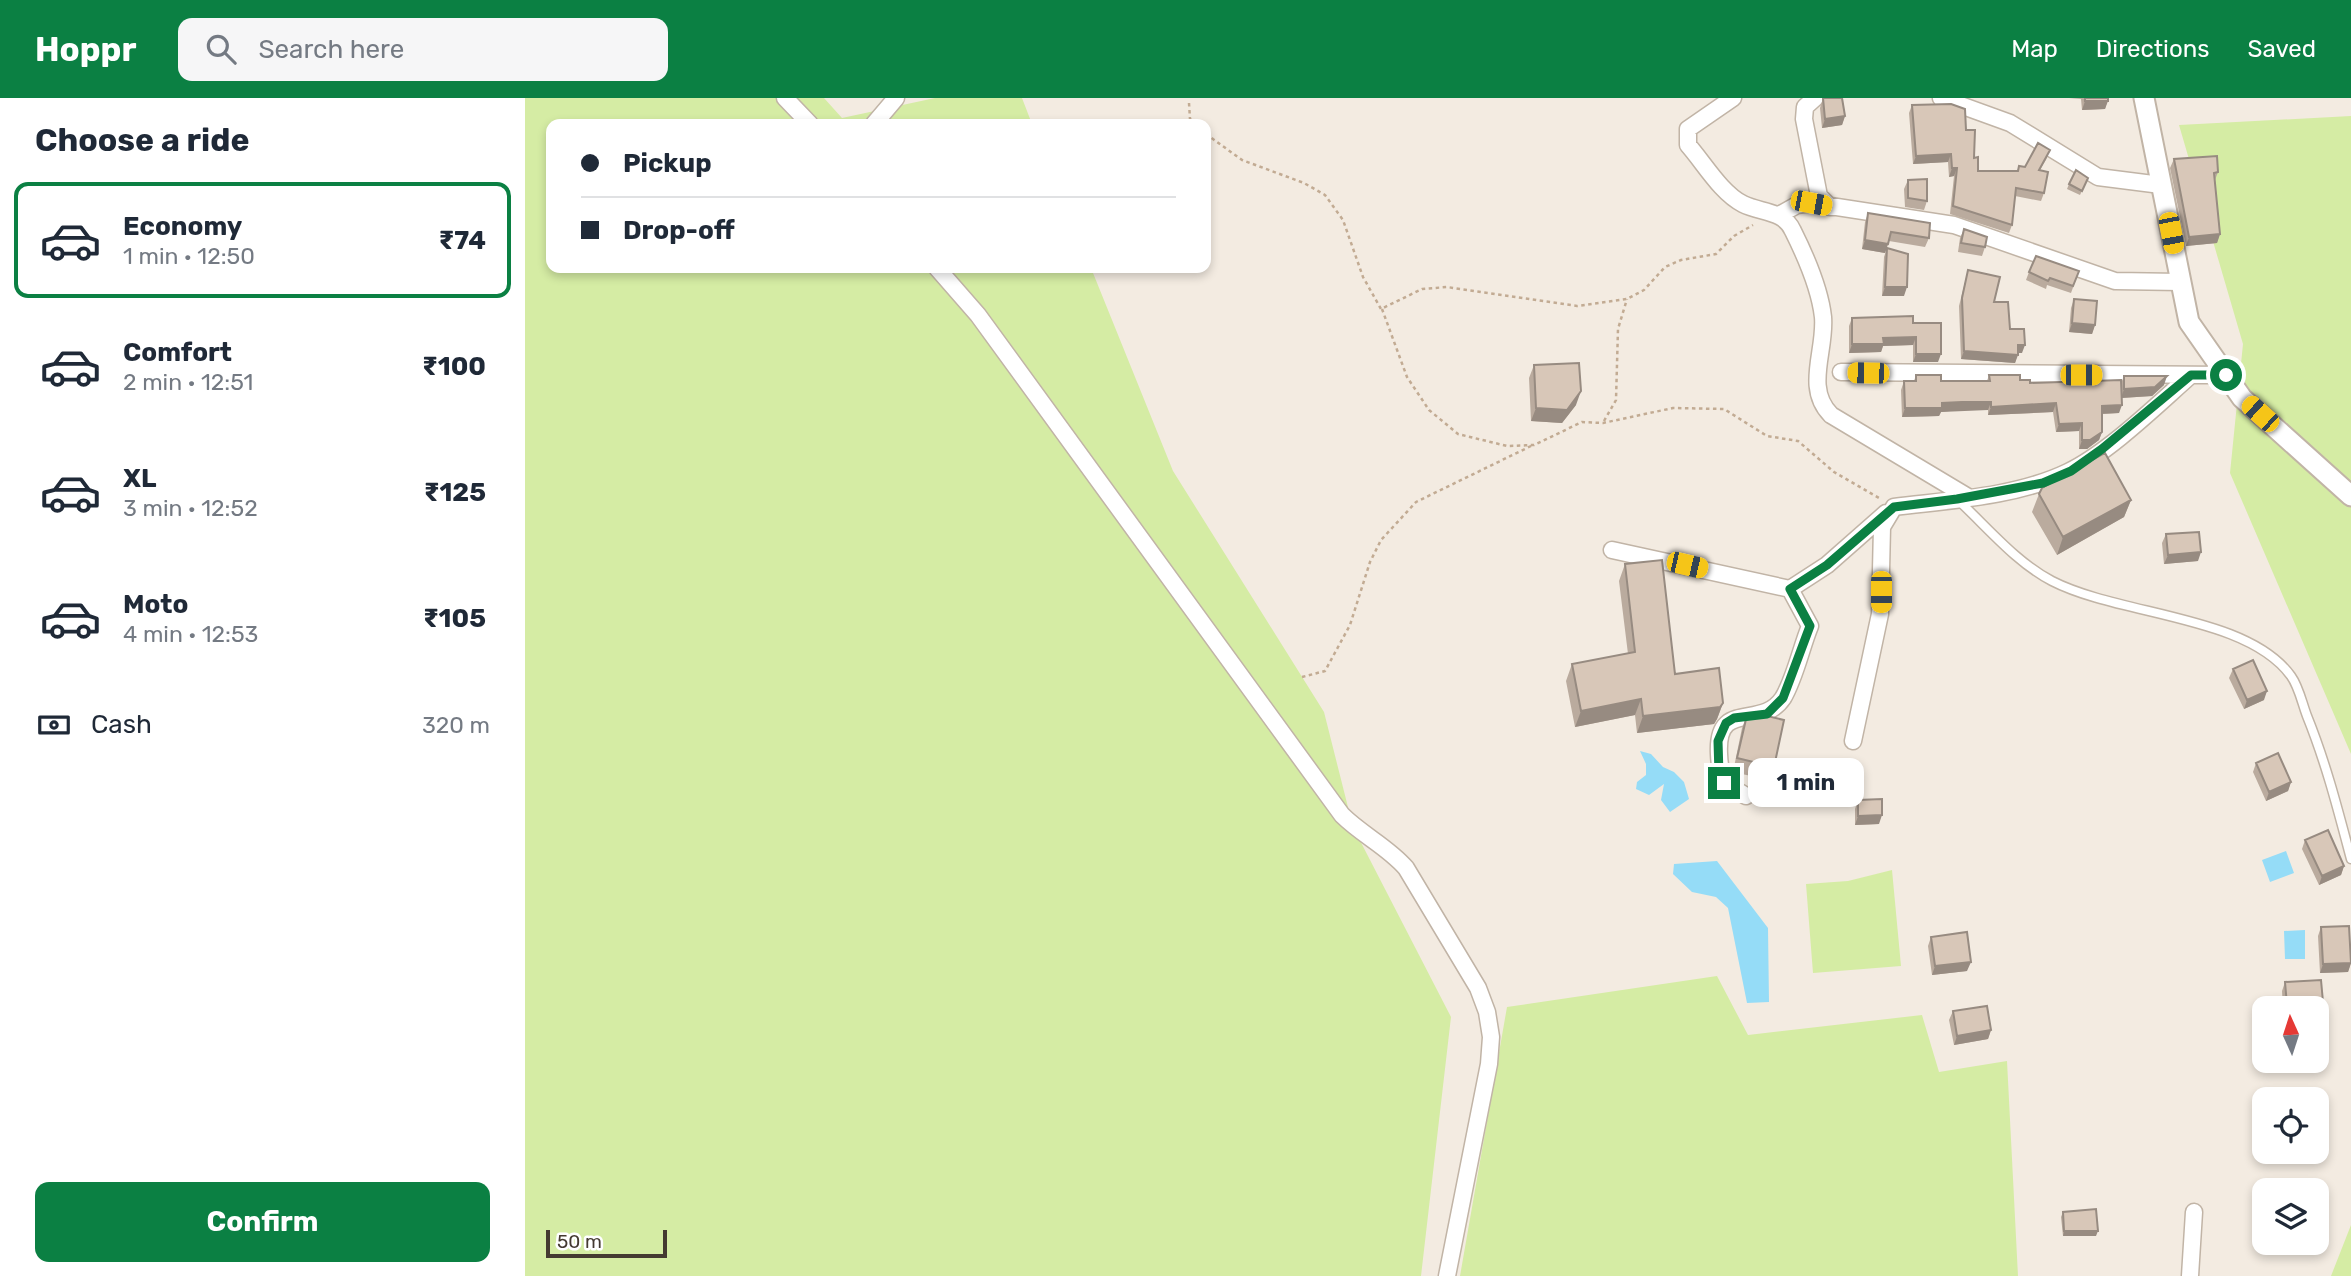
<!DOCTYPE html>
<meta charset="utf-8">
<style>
body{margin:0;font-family:Rubik,sans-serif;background:#f6f6f7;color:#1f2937;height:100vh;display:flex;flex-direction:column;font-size:26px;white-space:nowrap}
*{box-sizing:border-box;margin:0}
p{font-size:23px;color:#747a83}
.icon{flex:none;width:38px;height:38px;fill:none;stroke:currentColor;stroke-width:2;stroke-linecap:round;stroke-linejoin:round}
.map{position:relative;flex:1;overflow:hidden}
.sheet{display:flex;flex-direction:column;background:#fff;width:525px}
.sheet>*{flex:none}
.banner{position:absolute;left:21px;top:21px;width:665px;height:154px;border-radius:14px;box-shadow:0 4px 10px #0003;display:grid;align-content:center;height:154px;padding:0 35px;background:#fff}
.needle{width:46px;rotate:357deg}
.fabs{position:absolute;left:1727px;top:898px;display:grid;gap:14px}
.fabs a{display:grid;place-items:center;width:77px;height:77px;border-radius:14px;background:#fff;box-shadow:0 4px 10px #0003;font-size:35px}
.scale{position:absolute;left:21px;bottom:18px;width:121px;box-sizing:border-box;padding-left:7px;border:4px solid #443a31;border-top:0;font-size:19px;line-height:24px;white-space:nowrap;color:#443a31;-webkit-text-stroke:5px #fff;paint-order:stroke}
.end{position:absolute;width:32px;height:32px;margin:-16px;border:9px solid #0b8043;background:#fff;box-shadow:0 0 0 4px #fff}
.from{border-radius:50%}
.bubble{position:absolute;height:49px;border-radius:14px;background:#fff;box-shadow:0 4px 10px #0003;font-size:23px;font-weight:700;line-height:49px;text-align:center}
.car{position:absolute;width:21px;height:42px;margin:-21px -10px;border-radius:9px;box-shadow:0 0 5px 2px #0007;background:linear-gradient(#f5c518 24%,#345 0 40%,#f5c518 0 76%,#345 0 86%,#f5c518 0)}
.banner b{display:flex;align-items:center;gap:24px;height:66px;font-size:26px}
.banner b+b{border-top:2px solid #e0e1e3}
.banner i{width:18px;height:18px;background:#1f2937}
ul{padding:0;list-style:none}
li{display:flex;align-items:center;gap:21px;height:116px;margin:0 14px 10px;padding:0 21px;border:4px solid transparent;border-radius:14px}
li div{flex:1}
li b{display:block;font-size:26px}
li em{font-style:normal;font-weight:700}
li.active{border-color:#0b8043}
li>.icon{width:63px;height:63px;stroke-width:1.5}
h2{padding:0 35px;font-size:32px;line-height:84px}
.pay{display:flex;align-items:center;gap:18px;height:77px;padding:0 35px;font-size:26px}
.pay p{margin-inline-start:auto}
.button{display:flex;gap:14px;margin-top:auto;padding:14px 35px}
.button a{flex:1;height:80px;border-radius:14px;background:#0b8043;color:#fff;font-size:28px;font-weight:700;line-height:80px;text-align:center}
header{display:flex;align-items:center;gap:42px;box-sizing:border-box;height:98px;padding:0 35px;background:#0b8043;color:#fff}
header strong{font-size:33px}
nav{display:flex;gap:38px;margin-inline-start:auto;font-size:24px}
.search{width:490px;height:63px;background:#f6f6f7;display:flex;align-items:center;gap:18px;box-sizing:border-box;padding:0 24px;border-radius:14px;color:#747a83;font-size:26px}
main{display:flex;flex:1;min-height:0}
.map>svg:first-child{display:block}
.green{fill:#d5eca4}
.water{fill:#95dcf7}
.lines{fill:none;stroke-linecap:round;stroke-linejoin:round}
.service-casing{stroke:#c1b4a6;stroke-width:11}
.minor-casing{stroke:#c1b4a6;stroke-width:19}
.tertiary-casing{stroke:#c1b4a6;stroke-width:23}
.path{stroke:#c2ab93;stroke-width:2.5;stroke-dasharray:3.5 3.5;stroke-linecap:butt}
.service{stroke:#fff;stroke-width:8}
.minor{stroke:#fff;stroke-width:16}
.tertiary{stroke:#fff;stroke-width:19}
.wall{fill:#baab9e}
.shaded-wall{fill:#978b81}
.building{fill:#d8c7b8;stroke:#978b81;stroke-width:2}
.route{stroke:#0b8043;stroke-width:9}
</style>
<header>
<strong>Hoppr</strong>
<div class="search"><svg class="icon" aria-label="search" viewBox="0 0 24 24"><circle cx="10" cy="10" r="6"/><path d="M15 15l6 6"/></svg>Search here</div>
<nav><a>Map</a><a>Directions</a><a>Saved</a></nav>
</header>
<main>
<section class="sheet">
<h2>Choose a ride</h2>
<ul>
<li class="active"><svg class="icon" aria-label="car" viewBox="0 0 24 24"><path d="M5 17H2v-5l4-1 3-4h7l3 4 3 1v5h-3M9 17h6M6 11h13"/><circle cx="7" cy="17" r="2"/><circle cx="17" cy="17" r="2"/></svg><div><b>Economy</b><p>1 min · 12:50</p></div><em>₹74</em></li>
<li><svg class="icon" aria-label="car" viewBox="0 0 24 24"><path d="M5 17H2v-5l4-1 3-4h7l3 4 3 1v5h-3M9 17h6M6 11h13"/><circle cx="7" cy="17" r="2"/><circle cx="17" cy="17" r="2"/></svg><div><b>Comfort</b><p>2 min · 12:51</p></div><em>₹100</em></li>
<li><svg class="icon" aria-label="car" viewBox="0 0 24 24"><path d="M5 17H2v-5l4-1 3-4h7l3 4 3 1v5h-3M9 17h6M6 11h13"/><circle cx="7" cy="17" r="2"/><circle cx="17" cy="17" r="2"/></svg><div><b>XL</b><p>3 min · 12:52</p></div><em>₹125</em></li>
<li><svg class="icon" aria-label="car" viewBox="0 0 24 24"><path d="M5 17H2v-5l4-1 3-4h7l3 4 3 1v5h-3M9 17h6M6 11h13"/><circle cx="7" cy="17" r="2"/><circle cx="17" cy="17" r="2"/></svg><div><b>Moto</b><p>4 min · 12:53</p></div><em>₹105</em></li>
</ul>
<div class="pay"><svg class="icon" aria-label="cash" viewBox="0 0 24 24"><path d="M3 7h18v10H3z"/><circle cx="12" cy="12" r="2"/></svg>Cash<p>320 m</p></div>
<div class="button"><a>Confirm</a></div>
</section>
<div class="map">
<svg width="1826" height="1178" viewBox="0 0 1826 1178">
<rect width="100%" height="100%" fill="#f3ebe1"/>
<path class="green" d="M 0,0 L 299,0 L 317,20 L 410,0 L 497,0 L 507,26 L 26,26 L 26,170 L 566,170 L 648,373 L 799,614 L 828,729 L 926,919 L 896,1178 L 0,1178 Z
M 1826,18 L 1826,656 L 1705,375 L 1718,246 L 1654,27 Z
M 1367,772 L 1376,868 L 1288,875 L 1281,786 L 1323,783 Z
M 1192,878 L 1223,937 L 1397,917 L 1414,974 L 1482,963 L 1493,1178 L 935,1178 L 982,909 Z
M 1826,1127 L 1826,1178 L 1806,1178 Z"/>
<path class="water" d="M 1115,653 L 1126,656 L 1138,669 L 1149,674 L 1159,684 L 1164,701 L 1145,714 L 1136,702 L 1139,686 L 1124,697 L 1111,691 L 1112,684 L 1121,677 L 1121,666 Z
M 1761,753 L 1769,775 L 1745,784 L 1737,762 Z
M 1192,763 L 1243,830 L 1244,904 L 1222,905 L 1203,810 L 1191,799 L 1167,794 L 1148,776 L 1149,766 Z
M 1780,832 L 1780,861 L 1760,861 L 1759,833 Z"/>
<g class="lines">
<defs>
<path id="service" d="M 1434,403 C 1463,430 1492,465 1527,483 C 1595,518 1722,517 1766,578 C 1774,589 1777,605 1782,618 C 1801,665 1813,712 1826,761"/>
<path id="minor" d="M 260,0 L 285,26
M 1208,0 L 1163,31 L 1163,47 C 1179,65 1196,95 1218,106 C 1236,115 1259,112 1268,133 C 1280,157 1295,192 1298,219 C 1301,253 1279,290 1306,317 L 1443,399
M 1290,0 L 1280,9 L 1279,21 L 1294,98 L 1305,109
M 1416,0 L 1485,25 L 1573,79 L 1636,87
M 349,26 L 371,0
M 1254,117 L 1272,107 L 1286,105 L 1429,127 L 1590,183 L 1656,184
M 412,170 L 453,217 L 817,717 C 837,737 863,749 881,770 L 953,890 L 962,914 L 966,939 L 964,966 L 922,1178
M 1316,274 L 1701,277
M 1087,452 L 1265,491 L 1302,467 L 1361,415
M 1328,643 L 1355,516 L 1357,429 L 1369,409 C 1425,402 1491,399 1543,374 C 1583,355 1632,307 1666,277
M 1221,698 C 1200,686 1195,681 1194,656 C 1191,600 1236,633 1258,600 C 1270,580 1276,550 1285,528 L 1265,491
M 1665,1178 L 1669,1114"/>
<path id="tertiary" d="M 1619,0 L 1664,224 L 1717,300 L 1826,398"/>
</defs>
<use href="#service" class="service-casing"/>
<use href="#minor" class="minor-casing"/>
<use href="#tertiary" class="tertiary-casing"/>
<path class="path" d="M 664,5 L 665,21 L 671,26
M 681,36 L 717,62 L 779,85 L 800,97 L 818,122 L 838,179 L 856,211 L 897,191 L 922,189 L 1052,208 L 1102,201 L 1119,192 L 1140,169 L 1156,162 L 1191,156 L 1209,138 L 1228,127
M 857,211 L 882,279 L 904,312 L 933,336 L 982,348 L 1009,347 L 1057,324 L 1078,325 L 1148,310 L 1199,311 L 1242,338 L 1273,343 L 1309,374 L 1354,400
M 1079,323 L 1091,302 L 1093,231 L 1102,201
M 777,579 L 800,573 L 825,527 L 845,464 L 856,442 L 891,404 L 1006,348"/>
<use href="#service" class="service"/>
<use href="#minor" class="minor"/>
<use href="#tertiary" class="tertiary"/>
</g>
<path class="wall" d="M 1298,0 L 1320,18 L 1317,27 L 1297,30 L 1295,10 Z
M 1544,0 L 1583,0 L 1580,11 L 1557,12 L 1556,1 Z
M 1387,7 L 1441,32 L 1453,73 L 1492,73 L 1494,68 L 1500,69 L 1522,60 L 1515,72 L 1519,95 L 1516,103 L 1490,98 L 1487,127 L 1484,135 L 1425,116 L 1429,78 L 1424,79 L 1423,64 L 1388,66 L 1384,15 Z
M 1649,61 L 1693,74 L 1690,82 L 1695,136 L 1692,145 L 1661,148 L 1645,70 Z
M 1563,80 L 1555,97 L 1542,91 L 1544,86 Z
M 1383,82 L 1402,103 L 1399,112 L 1380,109 L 1379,91 Z
M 1343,115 L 1404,140 L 1400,149 L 1364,143 L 1360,155 L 1337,151 L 1340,124 Z
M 1439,131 L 1460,149 L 1457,158 L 1433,154 L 1435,140 Z
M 1362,150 L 1379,198 L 1357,198 L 1359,159 Z
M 1443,172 L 1469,204 L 1485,231 L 1497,255 L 1493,255 L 1490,265 L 1436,261 L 1434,208 Z
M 1554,173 L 1546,195 L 1522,187 L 1521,191 L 1501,182 L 1504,174 Z
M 1549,201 L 1570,227 L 1567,236 L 1544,234 L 1546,210 Z
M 1327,220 L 1388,225 L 1413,264 L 1388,264 L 1388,247 L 1358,248 L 1356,254 L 1324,255 L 1324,228 Z
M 1009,267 L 1051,307 L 1037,325 L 1006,323 L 1004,280 Z
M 1391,277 L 1416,283 L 1462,283 L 1464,277 L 1495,282 L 1505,285 L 1596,285 L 1599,278 L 1639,287 L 1627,298 L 1596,300 L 1594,315 L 1577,316 L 1577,334 L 1574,342 L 1562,351 L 1554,351 L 1554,333 L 1531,334 L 1528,314 L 1463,317 L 1463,312 L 1434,312 L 1416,314 L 1414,318 L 1377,319 L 1376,292 L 1379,283 L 1389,283 Z
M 1514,396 L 1606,402 L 1599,419 L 1532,457 L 1507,414 Z
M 1641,436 L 1673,463 L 1639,466 L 1637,445 Z
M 1100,466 L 1150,576 L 1198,605 L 1192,621 L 1189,626 L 1112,635 L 1110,617 L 1050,629 L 1041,583 L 1047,566 L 1103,556 L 1094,483 Z
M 1708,571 L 1739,602 L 1719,611 L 1704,580 Z
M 1222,617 L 1249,669 L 1244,682 L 1208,674 L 1217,630 Z
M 1731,665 L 1766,684 L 1763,693 L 1741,703 L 1728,674 Z
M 1333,702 L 1354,726 L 1330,727 L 1330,711 Z
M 1780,742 L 1819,768 L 1816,777 L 1794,787 L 1777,751 Z
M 1824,828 L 1826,865 L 1823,874 L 1795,875 L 1793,838 L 1796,829 Z
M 1406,839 L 1442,873 L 1407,877 L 1403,848 Z
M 1760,884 L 1798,904 L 1794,913 L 1792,914 L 1792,910 L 1758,910 L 1757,893 Z
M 1428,913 L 1466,932 L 1463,941 L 1429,947 L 1424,922 Z
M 1538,1114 L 1571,1138 L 1538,1138 L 1536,1119 Z"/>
<path class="shaded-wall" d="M 1560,3 L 1583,3 L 1580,11 L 1557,12 Z
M 1320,18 L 1317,27 L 1297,30 L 1300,21 Z
M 1426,56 L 1423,64 L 1388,66 L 1391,58 Z
M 1427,70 L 1432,70 L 1429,78 L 1424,79 Z
M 1695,136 L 1692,145 L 1661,148 L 1664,139 Z
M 1340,142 L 1363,146 L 1360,155 L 1337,151 Z
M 1360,189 L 1382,189 L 1379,198 L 1357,198 Z
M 1547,225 L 1570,227 L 1567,236 L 1544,234 Z
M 1391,239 L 1388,247 L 1358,248 L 1356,254 L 1324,255 L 1327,246 L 1358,240 Z
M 1493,247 L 1500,247 L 1497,255 L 1490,255 Z
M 1439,253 L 1493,257 L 1490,265 L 1436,261 Z
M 1391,256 L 1416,256 L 1413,264 L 1388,264 Z
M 1642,278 L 1639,287 L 1627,298 L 1596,300 L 1599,291 Z
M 1056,293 L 1051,307 L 1037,325 L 1006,323 L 1011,310 Z
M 1437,304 L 1466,304 L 1463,312 L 1416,314 L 1414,318 L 1377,319 L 1380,310 L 1417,305 Z
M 1531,305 L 1528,314 L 1463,317 L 1466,309 Z
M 1597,307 L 1594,315 L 1574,316 L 1577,308 Z
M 1557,325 L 1554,333 L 1531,334 L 1534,326 Z
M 1577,334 L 1574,342 L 1562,351 L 1554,351 L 1557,342 Z
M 1606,402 L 1599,419 L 1532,457 L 1538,439 Z
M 1676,454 L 1673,463 L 1639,466 L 1643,457 Z
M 1742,593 L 1739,602 L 1719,611 L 1722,602 Z
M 1116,601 L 1110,617 L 1050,629 L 1056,613 Z
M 1198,605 L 1192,621 L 1189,626 L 1112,635 L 1118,618 Z
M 1766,684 L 1763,693 L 1741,703 L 1744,694 Z
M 1357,717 L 1354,726 L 1330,727 L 1333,718 Z
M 1819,768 L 1816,777 L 1794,787 L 1797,778 Z
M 1446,864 L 1442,873 L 1407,877 L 1410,868 Z
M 1826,865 L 1823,874 L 1795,875 L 1798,866 Z
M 1798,904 L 1794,913 L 1792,914 L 1792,910 L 1760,910 L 1762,907 Z
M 1466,932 L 1463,941 L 1429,947 L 1432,938 Z
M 1539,1133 L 1573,1133 L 1571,1138 L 1538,1138 Z"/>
<path class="building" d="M 1298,0 L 1317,0 L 1320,18 L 1300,21 Z
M 1560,0 L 1583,0 L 1583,3 L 1560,3 Z
M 1426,6 L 1440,11 L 1441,32 L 1450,32 L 1449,60 L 1453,59 L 1453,73 L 1493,73 L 1494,68 L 1500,69 L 1513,45 L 1525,52 L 1514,72 L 1523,74 L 1519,95 L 1491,90 L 1487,127 L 1428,108 L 1432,70 L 1427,70 L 1426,56 L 1391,58 L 1387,7 Z
M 1692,58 L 1693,74 L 1689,75 L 1695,136 L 1664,139 L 1649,61 Z
M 1551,72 L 1563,80 L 1557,93 L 1544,86 Z
M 1402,81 L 1402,103 L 1383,100 L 1383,82 Z
M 1343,115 L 1405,125 L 1404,140 L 1366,134 L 1363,146 L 1340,142 Z
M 1439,131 L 1462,139 L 1460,149 L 1436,145 Z
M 1362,150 L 1383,156 L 1382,189 L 1360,189 Z
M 1511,158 L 1554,173 L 1548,188 L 1525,180 L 1523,183 L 1504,174 Z
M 1443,172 L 1475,179 L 1469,204 L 1483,204 L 1485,231 L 1499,231 L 1500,247 L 1493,247 L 1493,257 L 1439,253 L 1437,200 Z
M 1549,201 L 1572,203 L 1570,227 L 1547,225 Z
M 1388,218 L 1388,225 L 1416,225 L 1416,256 L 1391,256 L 1391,239 L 1358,240 L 1359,246 L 1327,246 L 1327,220 Z
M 1054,265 L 1056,293 L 1042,312 L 1011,310 L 1009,267 Z
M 1391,277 L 1416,277 L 1416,283 L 1465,283 L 1464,277 L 1495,277 L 1495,282 L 1505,282 L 1505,285 L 1596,282 L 1597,307 L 1577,308 L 1577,334 L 1565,342 L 1557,342 L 1557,325 L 1534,326 L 1531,305 L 1466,309 L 1466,304 L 1437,304 L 1417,305 L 1417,310 L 1380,310 L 1379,283 L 1391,283 Z
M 1599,278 L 1642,278 L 1630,289 L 1599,291 Z
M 1580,355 L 1606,402 L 1538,439 L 1514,396 L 1517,390 Z
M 1674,434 L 1676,454 L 1643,457 L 1641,436 Z
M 1137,462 L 1150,576 L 1194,570 L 1198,605 L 1195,609 L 1118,618 L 1116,601 L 1056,613 L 1047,566 L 1110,554 L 1100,466 Z
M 1728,562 L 1742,593 L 1722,602 L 1708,571 Z
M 1229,615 L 1259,622 L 1249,669 L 1212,660 L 1222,617 Z
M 1753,655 L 1766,684 L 1744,694 L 1731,665 Z
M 1357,701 L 1357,717 L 1333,718 L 1333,702 Z
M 1803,732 L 1819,768 L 1797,778 L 1780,742 Z
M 1824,828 L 1826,865 L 1798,866 L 1796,829 Z
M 1442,834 L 1446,864 L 1410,868 L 1406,839 Z
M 1796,882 L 1798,904 L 1762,907 L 1760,884 Z
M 1462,908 L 1466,932 L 1432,938 L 1428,913 Z
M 1792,1097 L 1794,1097 L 1793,1127 L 1792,1127 Z
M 1571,1111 L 1573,1133 L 1539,1133 L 1538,1114 Z"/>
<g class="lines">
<path class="route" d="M 1199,685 L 1194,676 L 1193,643 L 1201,625 L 1209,620 L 1242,616 L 1258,600 L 1285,528 L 1265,491 L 1302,467 L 1369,409 L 1432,401 L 1518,385 L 1546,373 L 1577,351 L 1666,277 L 1701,277"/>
</g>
</svg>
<div class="fabs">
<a><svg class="needle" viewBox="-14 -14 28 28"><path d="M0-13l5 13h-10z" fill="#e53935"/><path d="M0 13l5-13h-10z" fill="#747a83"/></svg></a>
<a><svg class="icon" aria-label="locate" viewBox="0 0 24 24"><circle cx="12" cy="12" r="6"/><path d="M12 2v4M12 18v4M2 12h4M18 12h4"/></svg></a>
<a><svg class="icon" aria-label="layers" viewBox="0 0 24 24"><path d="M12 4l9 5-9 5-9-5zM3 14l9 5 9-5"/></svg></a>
</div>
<div class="scale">50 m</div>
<i class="end from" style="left:1701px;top:277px"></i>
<i class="end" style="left:1199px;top:685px"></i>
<div class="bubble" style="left:1223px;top:660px;width:116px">1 min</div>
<i class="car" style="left:1286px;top:105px;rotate:101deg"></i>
<i class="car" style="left:1646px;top:135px;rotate:169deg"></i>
<i class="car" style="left:1343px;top:275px;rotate:271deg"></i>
<i class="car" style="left:1556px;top:277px;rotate:90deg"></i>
<i class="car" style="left:1735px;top:316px;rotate:312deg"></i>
<i class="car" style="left:1162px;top:467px;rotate:103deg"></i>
<i class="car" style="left:1356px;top:494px;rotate:180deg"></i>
<div class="banner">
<b><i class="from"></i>Pickup</b>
<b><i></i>Drop-off</b>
</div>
</div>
</main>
